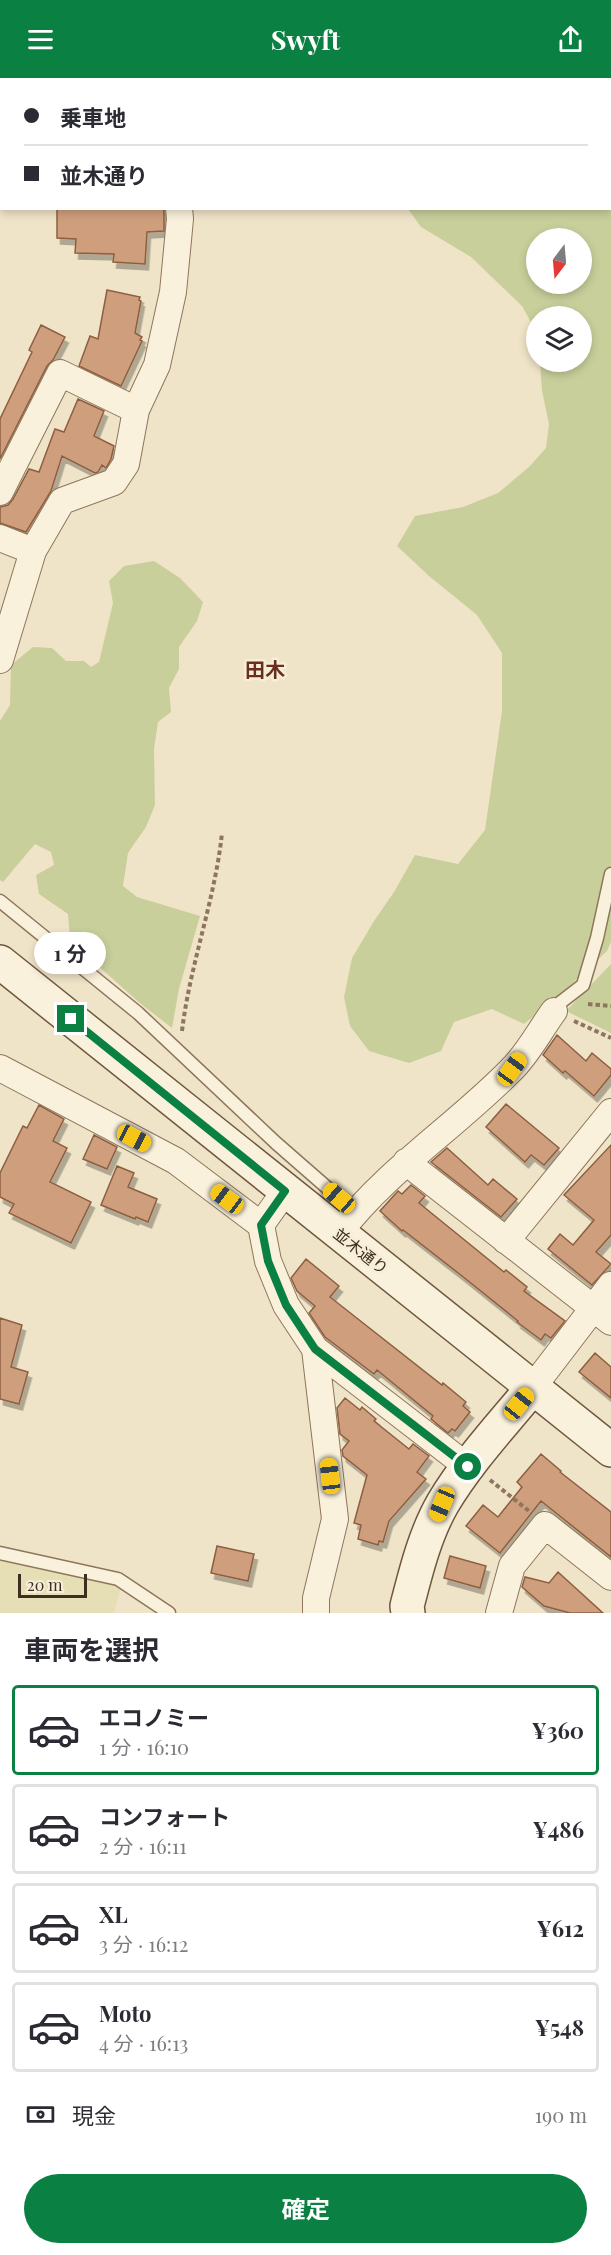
<!DOCTYPE html>
<html lang="ja">
<meta charset="utf-8">
<style>
body{margin:0;font-family:"Playfair Display","Noto Sans JP",serif;background:#f7f7f7;color:#2b2b33;height:100vh;display:flex;flex-direction:column;font-size:22px;white-space:nowrap}
*{box-sizing:border-box;margin:0}
p{font-size:20px;color:#7c7c81}
.icon{flex:none;width:33px;height:33px;fill:none;stroke:currentColor;stroke-width:2;stroke-linecap:round;stroke-linejoin:round}
.map{position:relative;height:1535px;overflow:hidden}
.side{display:flex;flex-direction:column;background:#fff;flex:1}
.side>*{flex:none}
.top-card{position:absolute;left:0px;top:0px;width:612px;height:132px;box-shadow:0 3px 9px #0003;display:grid;align-content:center;height:132px;padding:0 24px;background:#fff}
.needle{width:39px;rotate:196deg}
.controls{position:absolute;left:526px;top:150px;display:grid;gap:12px}
.controls a{display:grid;place-items:center;width:66px;height:66px;border-radius:50%;background:#fff;box-shadow:0 3px 9px #0003;font-size:30px}
.scale{position:absolute;left:18px;bottom:15px;width:69px;box-sizing:border-box;padding-left:6px;border:3px solid #3d2e20;border-top:0;font-size:16px;line-height:21px;white-space:nowrap;color:#3d2e20;-webkit-text-stroke:4px #f7eed8;paint-order:stroke}
.end{position:absolute;width:27px;height:27px;margin:-14px;border:8px solid #0b8043;background:#fff;box-shadow:0 0 0 3px #fff}
.from{border-radius:50%}
.bubble{position:absolute;height:42px;border-radius:21px;background:#fff;box-shadow:0 3px 9px #0003;font-size:20px;font-weight:700;line-height:42px;text-align:center}
.car{position:absolute;width:18px;height:36px;margin:-18px -9px;border-radius:8px;box-shadow:0 0 4px 2px #0007;background:linear-gradient(#f5c518 24%,#345 0 40%,#f5c518 0 76%,#345 0 86%,#f5c518 0)}
.top-card b{display:flex;align-items:center;gap:21px;height:57px;font-size:22px}
.top-card b+b{border-top:2px solid #e1e1e2}
.top-card i{width:15px;height:15px;background:#2b2b33}
ul{padding:0;list-style:none}
li{display:flex;align-items:center;gap:18px;height:90px;margin:0 12px 9px;padding:0 12px;border:3px solid #e1e1e2;border-radius:6px}
li div{flex:1}
li b{display:block;font-size:22px}
li em{font-style:normal;font-weight:700}
li.active{border-color:#0b8043}
li>.icon{width:54px;height:54px;stroke-width:1.5}
h2{padding:0 24px;font-size:27px;line-height:72px}
.pay{display:flex;align-items:center;gap:15px;height:66px;padding:0 24px;font-size:22px}
.pay p{margin-inline-start:auto}
.button{display:flex;gap:12px;margin-top:auto;padding:12px 24px}
.button a{flex:1;height:69px;border-radius:36px;background:#0b8043;color:#fff;font-size:24px;font-weight:700;line-height:69px;text-align:center}
header{display:flex;justify-content:space-between;align-items:center;height:78px;padding:0 24px;background:#0b8043;color:#fff;font-size:27px;font-weight:700}
.map>svg:first-child{display:block}
.farmland{fill:#e6deb5}
.green{fill:#c9cf9b;fill-rule:evenodd}
.building{fill:#cf9f7d;stroke:#8d5f41;stroke-width:1.5;filter:url(#shadow)}
.lines{fill:none;stroke-linecap:round;stroke-linejoin:round}
.lane-casing{stroke:#8d765c;stroke-width:15}
.street-casing{stroke:#8d765c;stroke-width:28}
.secondary-casing{stroke:#6f573f;stroke-width:36}
.path{stroke:#8d765c;stroke-width:4;stroke-dasharray:4.5 3;stroke-linecap:butt}
.lane{stroke:#faf1dc;stroke-width:12}
.street{stroke:#faf1dc;stroke-width:26}
.secondary{stroke:#faf1dc;stroke-width:33}
.route{stroke:#0b8043;stroke-width:8}
.labels{text-anchor:middle;stroke-width:5;stroke-linejoin:round;paint-order:stroke}
.street-label{font-size:16px;fill:#3d2e20;stroke:#f7eed8}
.quarter-label{font-size:20px;font-weight:bold;fill:#6b2e1e;stroke:#f7eed8}
</style>
<header><svg class="icon" aria-label="menu" viewBox="0 0 24 24"><path d="M4 6h16M4 12h16M4 18h16"/></svg>Swyft<svg class="icon" aria-label="share" viewBox="0 0 24 24"><path d="M12 15V3M7 8l5-5 5 5M5 13v7h14v-7"/></svg></header>
<div class="map">
<svg width="611" height="1535" viewBox="0 0 611 1535">
<defs>
<filter id="shadow"><feDropShadow dx="3.5" dy="6" stdDeviation="0" flood-color="#0004"/></filter>
</defs>
<rect width="100%" height="100%" fill="#f0e4c8"/>
<path class="farmland" d="M 0,1479 L 96,1500 L 121,1509 L 114,1535 L 0,1535 Z"/>
<path class="green" d="M 611,107 L 611,864 L 607,873 L 564,913 L 524,946 L 492,931 L 454,944 L 441,973 L 409,985 L 369,973 L 350,948 L 344,919 L 352,880 L 374,843 L 394,814 L 415,777 L 458,786 L 485,752 L 502,633 L 502,575 L 477,537 L 429,498 L 397,468 L 415,438 L 463,429 L 498,415 L 529,389 L 546,370 L 549,346 L 542,313 L 540,284 L 582,284 L 582,238 L 537,238 L 537,255 L 522,228 L 471,179 L 421,149 L 408,131 L 610,130 ZM 537,160 L 582,160 L 582,206 L 537,206 Z
M 154,483 L 180,500 L 203,524 L 197,543 L 179,569 L 179,591 L 169,610 L 171,634 L 158,644 L 154,671 L 155,727 L 146,749 L 128,775 L 123,808 L 137,819 L 200,838 L 179,911 L 172,950 L 141,926 L 70,863 L 68,836 L 39,816 L 36,797 L 54,787 L 51,774 L 35,766 L 3,804 L 0,802 L 0,643 L 10,627 L 11,587 L 33,569 L 52,570 L 66,583 L 84,583 L 91,589 L 99,584 L 113,525 L 109,503 L 124,488 Z
M 611,886 L 611,955 L 566,933 Z"/>
<path class="building" d="M 57,130 L 164,130 L 164,153 L 147,154 L 145,186 L 113,184 L 114,176 L 75,175 L 76,161 L 57,160 Z
M 107,212 L 140,219 L 139,222 L 141,223 L 135,255 L 142,259 L 140,262 L 142,263 L 121,308 L 79,288 L 90,258 L 98,261 Z
M 41,247 L 65,259 L 53,282 L 47,288 L 0,381 L 0,341 L 32,274 L 29,272 Z
M 78,321 L 104,333 L 94,358 L 114,368 L 111,381 L 106,390 L 102,387 L 98,394 L 95,395 L 62,378 L 51,413 L 26,454 L 0,445 L 0,429 L 8,427 L 13,421 L 29,391 L 39,394 L 55,351 L 64,354 Z
M 557,957 L 586,983 L 592,975 L 611,991 L 611,997 L 594,1018 L 565,993 L 563,995 L 543,977 Z
M 506,1026 L 559,1070 L 544,1087 L 531,1077 L 525,1084 L 486,1049 Z
M 39,1027 L 64,1041 L 53,1063 L 67,1070 L 50,1104 L 91,1124 L 71,1165 L 9,1135 L 14,1126 L 0,1119 L 0,1095 L 23,1048 L 27,1050 Z
M 94,1057 L 117,1069 L 107,1091 L 83,1081 Z
M 611,1067 L 611,1157 L 596,1174 L 611,1186 L 592,1207 L 548,1171 L 560,1156 L 573,1167 L 594,1142 L 564,1117 Z
M 447,1070 L 488,1107 L 493,1101 L 517,1121 L 501,1139 L 431,1084 Z
M 117,1088 L 134,1095 L 128,1109 L 157,1121 L 148,1144 L 136,1139 L 135,1141 L 101,1127 Z
M 411,1107 L 425,1118 L 419,1125 L 504,1194 L 506,1192 L 527,1209 L 524,1213 L 565,1243 L 551,1260 L 545,1256 L 541,1262 L 517,1244 L 518,1243 L 462,1198 L 403,1152 L 402,1153 L 380,1133 L 398,1113 L 402,1116 Z
M 306,1181 L 339,1208 L 330,1219 L 442,1307 L 443,1305 L 466,1324 L 463,1328 L 470,1334 L 455,1353 L 452,1351 L 448,1355 L 431,1341 L 433,1338 L 377,1292 L 374,1296 L 325,1259 L 309,1235 L 315,1228 L 297,1213 L 291,1200 Z
M 0,1240 L 22,1247 L 11,1289 L 28,1294 L 19,1326 L 0,1321 Z
M 595,1275 L 611,1289 L 611,1320 L 579,1294 Z
M 345,1320 L 360,1332 L 362,1329 L 376,1341 L 374,1343 L 409,1371 L 413,1366 L 429,1378 L 417,1394 L 426,1401 L 389,1443 L 383,1464 L 379,1463 L 378,1467 L 358,1461 L 361,1447 L 354,1445 L 367,1397 L 343,1378 L 342,1372 L 349,1363 L 340,1356 L 337,1330 Z
M 541,1376 L 561,1393 L 560,1394 L 611,1434 L 611,1479 L 541,1423 L 500,1475 L 466,1448 L 483,1427 L 498,1439 L 522,1409 L 517,1404 Z
M 217,1468 L 254,1476 L 248,1503 L 211,1495 Z
M 450,1478 L 486,1488 L 480,1510 L 444,1500 Z
M 558,1494 L 603,1535 L 570,1535 L 544,1528 L 522,1509 L 525,1499 L 549,1505 Z"/>
<g class="lines">
<defs>
<path id="lane" d="M 557,0 L 558,2
M 610,85 L 611,86
M 0,823 L 138,935 L 276,1065 L 355,1134
M 554,933 L 561,924 L 583,907 L 597,860 L 611,796
M 0,1475 L 118,1501 L 169,1535"/>
<path id="street" d="M 0,63 L 2,63
M 0,414 L 60,295 L 136,332
M 0,460 L 33,473
M 0,582 L 33,473 L 62,423 L 114,404 L 126,386 L 136,332 L 157,287 L 173,214 L 180,141 L 179,130
M 0,990 L 176,1083 L 261,1147
M 406,1084 L 611,1244
M 285,1113 L 261,1147 L 268,1183 L 286,1227 L 315,1271 L 468,1389
M 339,1155 C 387,1092 455,1049 511,992 C 528,976 540,952 554,933
M 506,1163 L 611,1034
M 315,1271 L 335,1441 L 316,1520 L 316,1535
M 533,1309 L 611,1207
M 499,1535 L 512,1488 L 545,1447 L 611,1499"/>
<path id="secondary" d="M 0,884 L 611,1372
M 408,1535 L 407,1528 C 416,1493 425,1456 443,1425 C 468,1383 502,1347 533,1309"/>
</defs>
<use href="#lane" class="lane-casing"/>
<use href="#street" class="street-casing"/>
<use href="#secondary" class="secondary-casing"/>
<path class="path" d="M 588,926 L 611,928
M 574,943 L 611,960
M 182,953 C 190,886 215,822 222,755
M 490,1402 L 529,1433"/>
<use href="#lane" class="lane"/>
<use href="#street" class="street"/>
<use href="#secondary" class="secondary"/>
</g>
<g class="lines">
<path class="route" d="M 71,941 L 285,1113 L 261,1147 L 268,1183 L 286,1227 L 315,1271 L 468,1389"/>
</g>
<g class="labels">
<g class="street-label">
<text transform="translate(361 1173) rotate(38)" y="6">並木通り</text>
</g>
<g class="quarter-label">
<text x="265" y="599">田木</text>
</g>
</g>
</svg>
<div class="controls">
<a><svg class="needle" viewBox="-14 -14 28 28"><path d="M0-13l5 13h-10z" fill="#e53935"/><path d="M0 13l5-13h-10z" fill="#7c7c81"/></svg></a>
<a><svg class="icon" aria-label="layers" viewBox="0 0 24 24"><path d="M12 4l9 5-9 5-9-5zM3 14l9 5 9-5"/></svg></a>
</div>
<div class="scale">20 m</div>
<i class="end from" style="left:468px;top:1389px"></i>
<i class="end" style="left:71px;top:941px"></i>
<div class="bubble" style="left:34px;top:854px;width:72px">1 分</div>
<i class="car" style="left:512px;top:991px;rotate:36deg"></i>
<i class="car" style="left:134px;top:1060px;rotate:118deg"></i>
<i class="car" style="left:339px;top:1120px;rotate:311deg"></i>
<i class="car" style="left:227px;top:1121px;rotate:307deg"></i>
<i class="car" style="left:519px;top:1326px;rotate:39deg"></i>
<i class="car" style="left:330px;top:1398px;rotate:353deg"></i>
<i class="car" style="left:442px;top:1426px;rotate:203deg"></i>
<div class="top-card">
<b><i class="from"></i>乗車地</b>
<b><i></i>並木通り</b>
</div>
</div>
<section class="side">
<h2>車両を選択</h2>
<ul>
<li class="active"><svg class="icon" aria-label="car" viewBox="0 0 24 24"><path d="M5 17H2v-5l4-1 3-4h7l3 4 3 1v5h-3M9 17h6M6 11h13"/><circle cx="7" cy="17" r="2"/><circle cx="17" cy="17" r="2"/></svg><div><b>エコノミー</b><p>1 分 · 16:10</p></div><em>¥360</em></li>
<li><svg class="icon" aria-label="car" viewBox="0 0 24 24"><path d="M5 17H2v-5l4-1 3-4h7l3 4 3 1v5h-3M9 17h6M6 11h13"/><circle cx="7" cy="17" r="2"/><circle cx="17" cy="17" r="2"/></svg><div><b>コンフォート</b><p>2 分 · 16:11</p></div><em>¥486</em></li>
<li><svg class="icon" aria-label="car" viewBox="0 0 24 24"><path d="M5 17H2v-5l4-1 3-4h7l3 4 3 1v5h-3M9 17h6M6 11h13"/><circle cx="7" cy="17" r="2"/><circle cx="17" cy="17" r="2"/></svg><div><b>XL</b><p>3 分 · 16:12</p></div><em>¥612</em></li>
<li><svg class="icon" aria-label="car" viewBox="0 0 24 24"><path d="M5 17H2v-5l4-1 3-4h7l3 4 3 1v5h-3M9 17h6M6 11h13"/><circle cx="7" cy="17" r="2"/><circle cx="17" cy="17" r="2"/></svg><div><b>Moto</b><p>4 分 · 16:13</p></div><em>¥548</em></li>
</ul>
<div class="pay"><svg class="icon" aria-label="cash" viewBox="0 0 24 24"><path d="M3 7h18v10H3z"/><circle cx="12" cy="12" r="2"/></svg>現金<p>190 m</p></div>
<div class="button"><a>確定</a></div>
</section>
